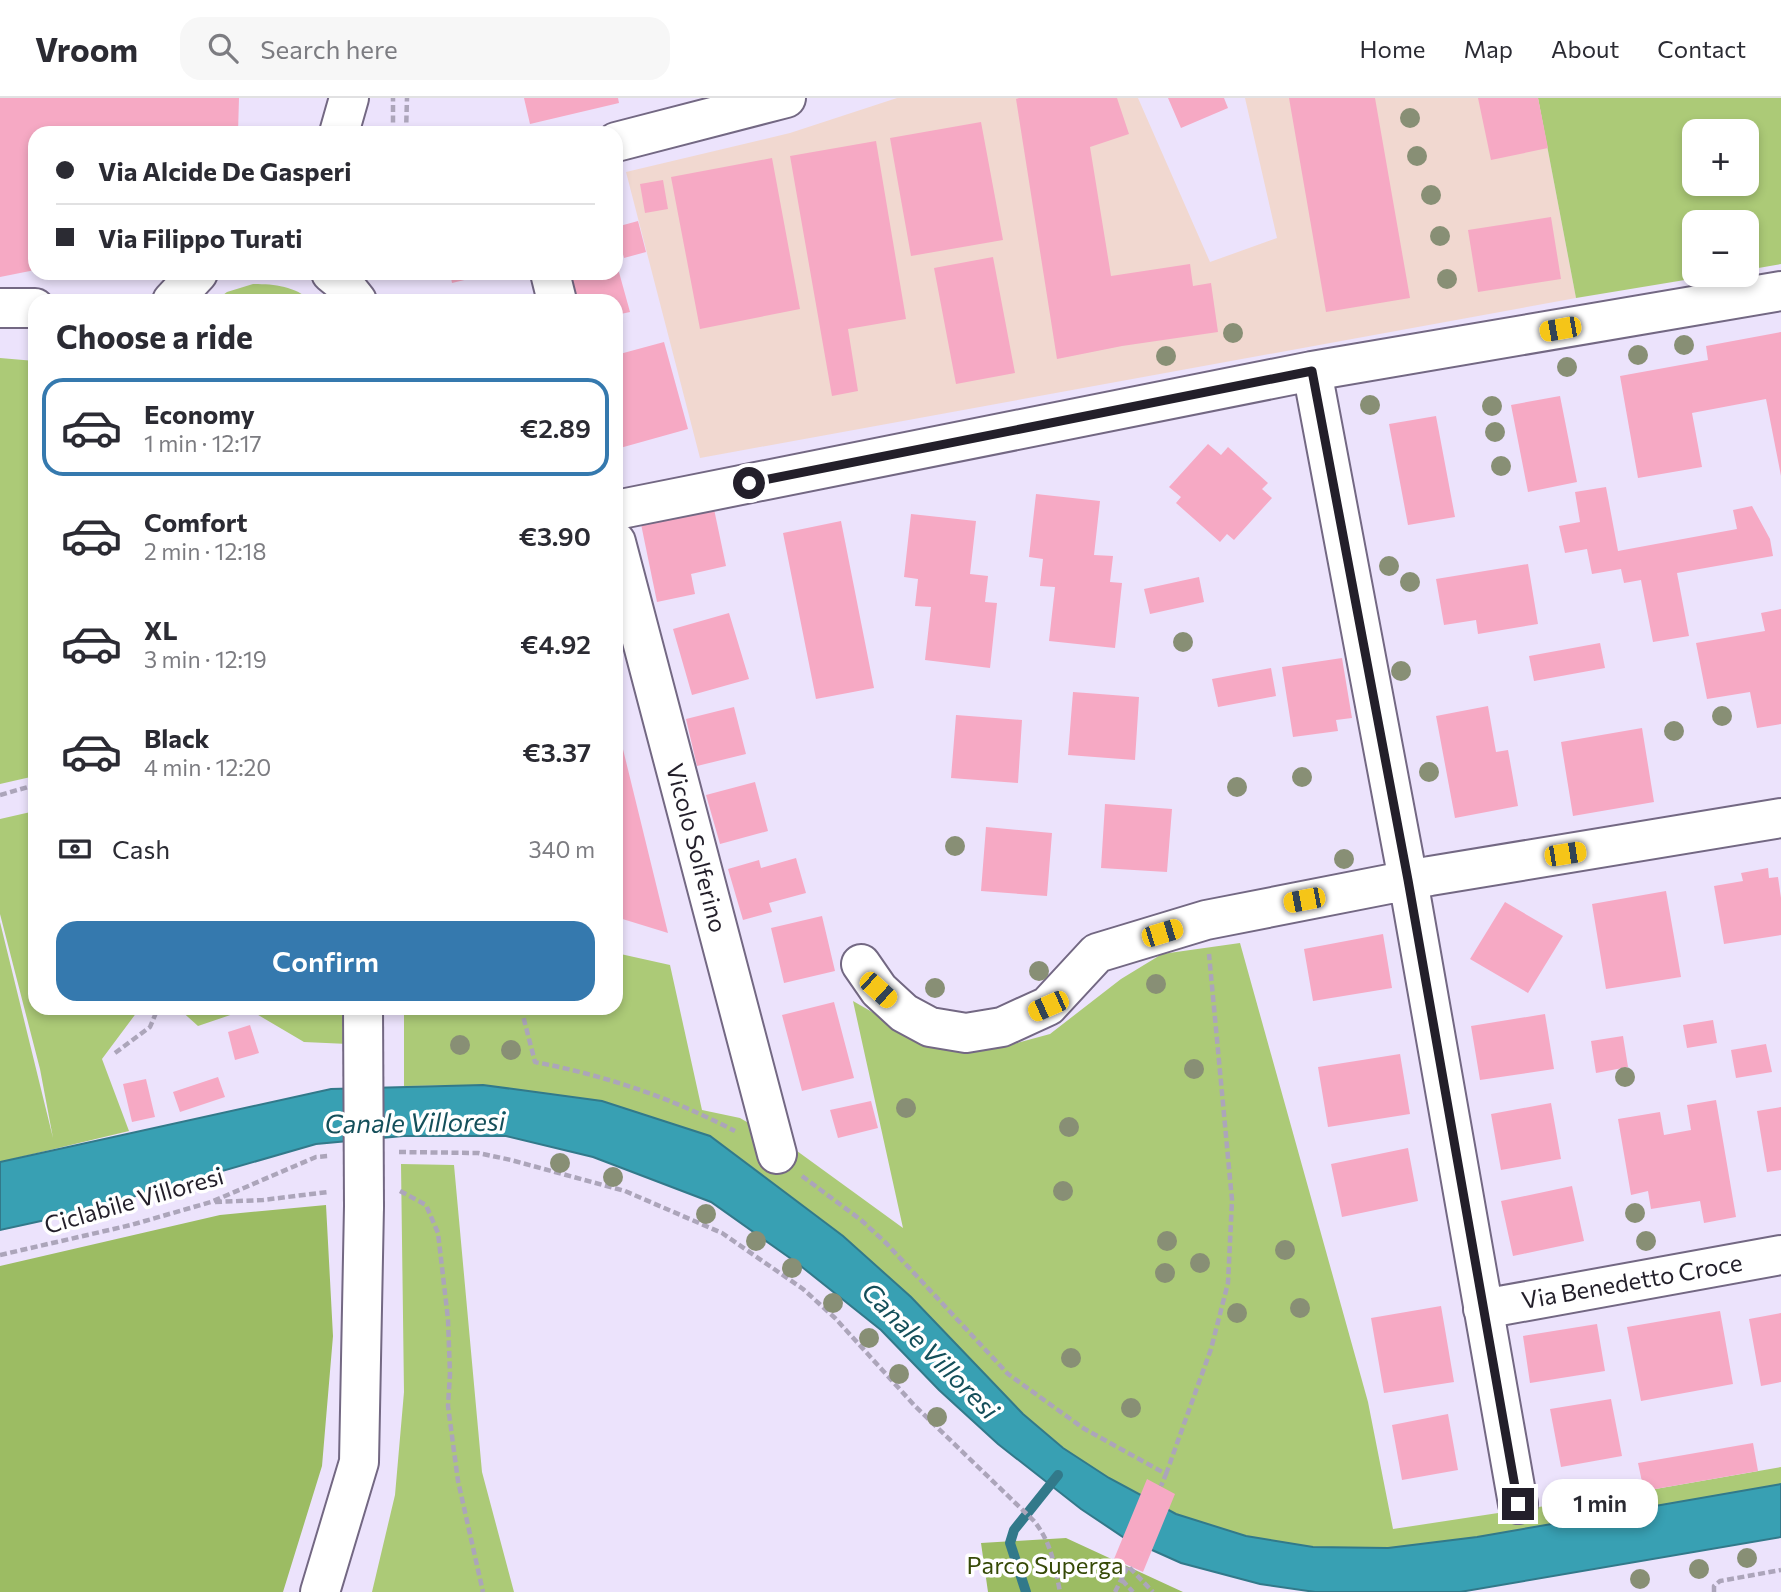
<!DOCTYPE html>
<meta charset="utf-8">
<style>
body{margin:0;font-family:Commissioner,sans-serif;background:#f7f7f7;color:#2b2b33;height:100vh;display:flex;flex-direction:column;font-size:26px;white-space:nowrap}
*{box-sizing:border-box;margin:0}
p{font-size:23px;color:#7c7c81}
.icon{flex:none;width:38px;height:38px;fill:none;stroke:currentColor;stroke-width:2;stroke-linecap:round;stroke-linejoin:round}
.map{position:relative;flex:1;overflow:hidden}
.sheet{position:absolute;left:28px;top:196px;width:595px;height:721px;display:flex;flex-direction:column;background:#fff;border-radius:21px;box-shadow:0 4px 10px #0003}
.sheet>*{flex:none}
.guide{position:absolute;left:28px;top:28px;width:595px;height:154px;border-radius:21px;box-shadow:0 4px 10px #0003;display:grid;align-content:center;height:154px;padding:0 28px;background:#fff}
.tools{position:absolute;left:1682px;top:21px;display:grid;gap:14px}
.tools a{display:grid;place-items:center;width:77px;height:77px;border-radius:14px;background:#fff;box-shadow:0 4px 10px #0003;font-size:35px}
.end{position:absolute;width:32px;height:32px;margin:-16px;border:9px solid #231f2a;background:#fff;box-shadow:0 0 0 4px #fff}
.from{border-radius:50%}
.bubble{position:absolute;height:49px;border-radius:21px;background:#fff;box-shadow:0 4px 10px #0003;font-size:23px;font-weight:600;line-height:49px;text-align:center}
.car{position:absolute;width:21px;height:42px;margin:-21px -10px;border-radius:9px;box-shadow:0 0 5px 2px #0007;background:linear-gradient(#f5c518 24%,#345 0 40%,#f5c518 0 76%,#345 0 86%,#f5c518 0)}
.guide b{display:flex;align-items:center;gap:24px;height:66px;font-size:26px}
.guide b+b{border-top:2px solid #e1e1e2}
.guide i{width:18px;height:18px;background:#2b2b33}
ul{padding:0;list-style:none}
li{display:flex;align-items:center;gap:21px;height:98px;margin:0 14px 10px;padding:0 14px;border:4px solid transparent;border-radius:21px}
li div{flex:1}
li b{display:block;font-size:26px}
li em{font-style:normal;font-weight:600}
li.selected{border-color:#3579ae}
li>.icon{width:63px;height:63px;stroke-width:1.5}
h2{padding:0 28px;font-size:32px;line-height:84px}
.pay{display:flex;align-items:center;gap:18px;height:77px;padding:0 28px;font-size:26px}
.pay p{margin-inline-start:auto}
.primary-button{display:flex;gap:14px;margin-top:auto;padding:14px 28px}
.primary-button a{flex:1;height:80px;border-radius:21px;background:#3579ae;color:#fff;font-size:28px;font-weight:600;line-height:80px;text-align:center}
header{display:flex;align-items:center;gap:42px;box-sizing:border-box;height:98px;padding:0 35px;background:#fff;border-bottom:2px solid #e1e1e2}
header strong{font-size:33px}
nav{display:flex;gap:38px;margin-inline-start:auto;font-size:24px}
.search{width:490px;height:63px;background:#f7f7f7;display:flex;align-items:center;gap:18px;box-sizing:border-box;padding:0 24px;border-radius:21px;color:#7c7c81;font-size:26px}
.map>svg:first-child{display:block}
.industrial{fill:#f1d8d0}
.green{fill:#acca77;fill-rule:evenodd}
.forest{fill:#9cbc63}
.water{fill:#38a0b3;stroke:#32798a;stroke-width:2}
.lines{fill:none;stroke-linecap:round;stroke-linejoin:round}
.stream{stroke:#32798a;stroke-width:10}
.building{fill:#f6a9c4}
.minor-casing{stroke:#736883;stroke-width:42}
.major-casing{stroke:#736883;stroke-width:42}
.path{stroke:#aca5ba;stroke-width:4.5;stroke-dasharray:7 3.5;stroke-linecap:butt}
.minor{stroke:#fff;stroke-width:38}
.major{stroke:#fff;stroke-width:38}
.major-bridge-casing{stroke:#736883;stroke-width:42;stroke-linecap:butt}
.major-bridge{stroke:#fff;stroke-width:38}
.tree{fill:#888f75}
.route{stroke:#231f2a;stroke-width:9}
.labels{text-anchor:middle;stroke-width:7;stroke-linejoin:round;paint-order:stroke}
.street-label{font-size:24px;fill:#231f2a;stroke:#fff}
.park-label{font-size:24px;fill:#364a07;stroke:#fff}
.water-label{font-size:26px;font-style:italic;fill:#144f5a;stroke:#fff}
</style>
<header>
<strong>Vroom</strong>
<div class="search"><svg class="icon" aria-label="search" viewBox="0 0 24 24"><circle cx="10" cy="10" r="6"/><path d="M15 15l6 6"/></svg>Search here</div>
<nav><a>Home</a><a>Map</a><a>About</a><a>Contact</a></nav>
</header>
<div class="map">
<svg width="1781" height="1494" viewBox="0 0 1781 1494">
<rect width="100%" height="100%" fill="#ece3fc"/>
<path class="industrial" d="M 897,0 L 1138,0 L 1210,164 L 1277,140 L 1245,0 L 1538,0 L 1576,200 L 700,360 L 626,74 L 790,35 Z"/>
<path class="green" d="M 1538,0 L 1781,0 L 1781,166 L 1747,172 L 1746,124 L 1694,124 L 1694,177 L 1715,177 L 1576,200 ZM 1694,33 L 1746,33 L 1746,86 L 1694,86 Z
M 253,186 C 274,186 295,188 311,203 L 215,203 L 227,194 Z
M 0,260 L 35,263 L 35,678 L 0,686 Z
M 35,713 L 35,910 L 140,910 L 102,961 L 129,1033 L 0,1064 L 0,824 L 53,1040 L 40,971 L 0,816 L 0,721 Z
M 1240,845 L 1368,1304 L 1393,1431 L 1644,1393 L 1781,1369 L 1781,1386 L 1477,1439 L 1388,1450 L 1313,1449 L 1246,1438 L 1176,1416 L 1109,1380 L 1063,1350 L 1023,1316 L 911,1199 L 843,1138 L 710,1039 L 602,1003 L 484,987 L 404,988 L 404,910 L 616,910 L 616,855 L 670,867 L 702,1012 L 740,1020 L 797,1053 L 903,1130 L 853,903 L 931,948 L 968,953 L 1010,947 L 1050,936 L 1121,881 L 1162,856 Z
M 178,910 L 348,910 L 348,946 L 304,944 L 248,911 L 198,928 Z
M 401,1066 L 454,1067 L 482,1374 L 514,1494 L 372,1494 L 395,1397 L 404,1294 Z"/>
<path class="forest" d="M 326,1107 L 333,1238 L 322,1368 L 283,1494 L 0,1494 L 0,1168 L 220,1117 Z
M 1066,1440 L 1183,1494 L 988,1494 L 981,1445 Z"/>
<path class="water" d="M 483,987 L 602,1003 L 710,1038 L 843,1138 L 911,1199 L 1023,1316 L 1063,1350 L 1109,1380 L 1176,1416 L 1246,1438 L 1313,1449 L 1388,1450 L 1477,1439 L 1781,1386 L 1781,1439 L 1460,1494 L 1315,1494 L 1260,1486 L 1181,1465 L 1123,1439 L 1081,1411 L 998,1346 L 939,1292 L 881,1232 L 797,1165 L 711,1104 L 593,1059 L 506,1038 L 403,1038 L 316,1046 L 73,1116 L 0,1132 L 0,1064 L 331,991 Z"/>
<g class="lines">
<path class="stream" d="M 1026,1494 L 1010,1445 L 1014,1432 L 1058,1377"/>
</g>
<path class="building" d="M 0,0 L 239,0 L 238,35 L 35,35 L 35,172 L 0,179 Z
M 524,0 L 618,0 L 619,5 L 530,26 Z
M 1019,0 L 1117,0 L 1129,36 L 1090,49 L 1111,178 L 1190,166 L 1193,188 L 1211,185 L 1218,234 L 1122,248 L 1057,261 L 1016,1 Z
M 1168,0 L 1224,0 L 1228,10 L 1181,30 Z
M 1289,0 L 1375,0 L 1410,200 L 1326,214 Z
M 1478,0 L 1538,0 L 1548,50 L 1491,62 Z
M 981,24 L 1003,142 L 911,158 L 890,40 Z
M 876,43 L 906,221 L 848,231 L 858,293 L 832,298 L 790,58 Z
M 772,60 L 800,211 L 700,231 L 671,79 Z
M 663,82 L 668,111 L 645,115 L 640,86 Z
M 1551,119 L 1561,181 L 1478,194 L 1468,132 Z
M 638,123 L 646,154 L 624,160 L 616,129 Z
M 993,159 L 1015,275 L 956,286 L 934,170 Z
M 617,167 L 630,214 L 616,217 L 616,203 L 577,203 L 570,178 L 581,175 L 616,175 Z
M 450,175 L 489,175 L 489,176 L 452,185 Z
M 1781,234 L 1781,378 L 1766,301 L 1692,315 L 1702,369 L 1638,380 L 1620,278 L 1708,262 L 1706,248 Z
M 664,244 L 688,331 L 620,350 L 616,335 L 616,257 Z
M 1560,298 L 1577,384 L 1528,394 L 1511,307 Z
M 1436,318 L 1455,419 L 1408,427 L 1389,326 Z
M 1208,346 L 1221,357 L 1228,349 L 1268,385 L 1262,391 L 1272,400 L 1234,442 L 1227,436 L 1220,444 L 1176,405 L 1181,399 L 1169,389 Z
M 1606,389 L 1618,453 L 1737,431 L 1733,412 L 1752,408 L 1770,441 L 1773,458 L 1677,475 L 1689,538 L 1653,544 L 1641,482 L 1624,485 L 1621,471 L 1592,476 L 1587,451 L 1565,455 L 1559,428 L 1580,424 L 1575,394 Z
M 1036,396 L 1100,403 L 1094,457 L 1113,458 L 1110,484 L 1122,485 L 1115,550 L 1049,543 L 1055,489 L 1040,488 L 1043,461 L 1029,459 Z
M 714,411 L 726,468 L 691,476 L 695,496 L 657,504 L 641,426 Z
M 911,416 L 976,423 L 970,476 L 988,478 L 985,504 L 997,505 L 990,570 L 925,562 L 931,509 L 915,508 L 918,481 L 904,479 Z
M 841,423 L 874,590 L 816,601 L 783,435 Z
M 1528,466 L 1538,526 L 1478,536 L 1476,522 L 1444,527 L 1436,481 Z
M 1199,479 L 1204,504 L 1150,516 L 1144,491 Z
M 1781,511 L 1781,626 L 1757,630 L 1750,594 L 1707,601 L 1696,545 L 1765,533 L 1761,515 Z
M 729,515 L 749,581 L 692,597 L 673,531 Z
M 1600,545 L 1605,570 L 1534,583 L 1529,558 Z
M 1342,560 L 1352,620 L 1336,622 L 1338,633 L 1293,639 L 1282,569 Z
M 1271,570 L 1276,598 L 1218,609 L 1212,581 Z
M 1073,594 L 1139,599 L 1135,662 L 1068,657 Z
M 1488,608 L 1496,654 L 1508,652 L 1518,708 L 1455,720 L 1436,618 Z
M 734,609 L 746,656 L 697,668 L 686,621 Z
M 956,617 L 1022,622 L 1018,685 L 951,680 Z
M 1642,630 L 1654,704 L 1573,718 L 1561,644 Z
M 620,639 L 668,835 L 616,819 L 616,640 Z
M 755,684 L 768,733 L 720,746 L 706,697 Z
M 1105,706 L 1172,711 L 1167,774 L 1101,770 Z
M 986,729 L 1052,735 L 1047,798 L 981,793 Z
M 796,760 L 806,795 L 769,805 L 772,814 L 743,822 L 728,771 L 759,762 L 761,770 Z
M 1768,770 L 1769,780 L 1778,779 L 1781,800 L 1781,837 L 1724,846 L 1714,788 L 1743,783 L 1741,775 Z
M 1666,793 L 1681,879 L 1606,891 L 1592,806 Z
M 1505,804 L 1563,838 L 1528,895 L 1470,861 Z
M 822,818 L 835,873 L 784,885 L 771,830 Z
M 1383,836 L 1392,890 L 1313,903 L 1304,851 Z
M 834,904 L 854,980 L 802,993 L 782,917 Z
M 1545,916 L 1554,971 L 1480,982 L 1471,928 Z
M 1713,922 L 1717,945 L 1687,950 L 1683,927 Z
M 250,927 L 259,955 L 235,962 L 228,934 Z
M 1623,938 L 1628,969 L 1596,975 L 1591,943 Z
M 1766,946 L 1772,974 L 1736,980 L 1731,952 Z
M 1400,956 L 1410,1016 L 1328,1029 L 1318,969 Z
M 218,979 L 225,999 L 180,1014 L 173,994 Z
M 146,981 L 155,1019 L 132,1024 L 123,986 Z
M 1716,1002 L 1736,1119 L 1704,1125 L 1700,1103 L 1651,1111 L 1648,1093 L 1631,1097 L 1618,1021 L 1660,1014 L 1664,1037 L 1691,1032 L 1687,1007 Z
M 871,1003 L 878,1030 L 838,1040 L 830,1012 Z
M 1551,1005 L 1561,1061 L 1501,1072 L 1491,1016 Z
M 1781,1009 L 1781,1072 L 1767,1074 L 1757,1013 Z
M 1408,1050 L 1418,1103 L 1342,1119 L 1331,1066 Z
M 1572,1088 L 1584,1143 L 1513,1158 L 1501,1103 Z
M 1441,1208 L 1454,1284 L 1384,1295 L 1371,1220 Z
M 1720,1213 L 1733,1286 L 1641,1303 L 1627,1229 Z
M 1781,1215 L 1781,1284 L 1761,1288 L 1749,1221 Z
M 1597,1226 L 1605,1273 L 1530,1285 L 1523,1238 Z
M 1611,1301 L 1622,1358 L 1561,1369 L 1550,1311 Z
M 1448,1316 L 1458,1372 L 1402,1382 L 1392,1327 Z
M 1753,1345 L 1758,1373 L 1644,1393 L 1638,1365 Z
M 1147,1381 L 1175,1396 L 1143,1474 L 1114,1461 Z"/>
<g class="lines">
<defs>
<path id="minor" d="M 616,44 L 786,0
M 550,175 L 557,203
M 1312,273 L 1408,782 L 1518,1406
M 616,412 L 1312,273 L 1781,193
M 616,444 L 777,1056
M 861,866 L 879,892 L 904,915 L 930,929 L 966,935 L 1002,929 L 1048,908 L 1097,855 L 1206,822 L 1430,778 L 1781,720
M 1483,1211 L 1781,1157"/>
<path id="major" d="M 339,35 L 349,0
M 331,175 L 342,184 L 357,203
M 172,203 L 198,175
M 0,210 L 35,210
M 320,1494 L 359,1364 L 364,1108"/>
</defs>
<use href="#minor" class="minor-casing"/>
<use href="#major" class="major-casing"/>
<path class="path" d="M 393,35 L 393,0
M 406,35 L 407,0
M 0,697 L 35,687
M 521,910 L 535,964 C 607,978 669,999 735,1033
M 115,955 L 150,929 L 158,910
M 399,1054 L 478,1055 L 511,1062 L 625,1093 L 722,1135 L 803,1191 L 835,1220 L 915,1308 L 1034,1423 C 1051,1444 1055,1468 1060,1494
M 802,1078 L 861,1122 L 886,1145 L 1008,1276 L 1083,1330 L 1166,1376 L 1161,1388
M 400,1093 L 426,1107 L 438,1135 L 448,1221 L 450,1276 L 448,1308 L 458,1383 L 483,1494
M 215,1104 L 263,1102 L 328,1094
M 0,1157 L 131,1127 L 211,1104 L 316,1059 L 328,1058
M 1166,1376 L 1211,1251 L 1228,1185 L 1232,1102 L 1209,856
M 1122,1482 L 1133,1494
M 1115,1494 L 1128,1468 L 1153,1494
M 1714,1494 L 1714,1488 L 1720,1483 L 1781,1472"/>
<use href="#minor" class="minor"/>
<use href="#major" class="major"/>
<defs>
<path id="major-bridge" d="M 363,910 L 364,1108"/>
</defs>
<use href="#major-bridge" class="major-bridge-casing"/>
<use href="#major-bridge" class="major-bridge"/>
</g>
<g class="tree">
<circle cx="1410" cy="20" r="10"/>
<circle cx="1417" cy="58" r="10"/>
<circle cx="1431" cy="97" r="10"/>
<circle cx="1440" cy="138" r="10"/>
<circle cx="1447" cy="181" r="10"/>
<circle cx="1233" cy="235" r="10"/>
<circle cx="1684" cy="247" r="10"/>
<circle cx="1638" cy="257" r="10"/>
<circle cx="1166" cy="258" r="10"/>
<circle cx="1567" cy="269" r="10"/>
<circle cx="1370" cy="307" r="10"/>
<circle cx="1492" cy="308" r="10"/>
<circle cx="1495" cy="334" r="10"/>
<circle cx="1501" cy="368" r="10"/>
<circle cx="1389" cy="468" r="10"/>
<circle cx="1410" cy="484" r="10"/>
<circle cx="1183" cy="544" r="10"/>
<circle cx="1401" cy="573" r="10"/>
<circle cx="1722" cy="618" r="10"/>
<circle cx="1674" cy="633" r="10"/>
<circle cx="1429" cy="674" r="10"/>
<circle cx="1302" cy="679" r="10"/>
<circle cx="1237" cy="689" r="10"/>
<circle cx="955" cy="748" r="10"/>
<circle cx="1344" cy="761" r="10"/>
<circle cx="1039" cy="873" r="10"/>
<circle cx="1156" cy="886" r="10"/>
<circle cx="935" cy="890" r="10"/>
<circle cx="460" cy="947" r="10"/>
<circle cx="511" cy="952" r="10"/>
<circle cx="1194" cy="971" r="10"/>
<circle cx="1625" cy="979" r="10"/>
<circle cx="906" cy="1010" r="10"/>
<circle cx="1069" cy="1029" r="10"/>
<circle cx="560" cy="1065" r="10"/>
<circle cx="613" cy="1079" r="10"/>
<circle cx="1063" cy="1093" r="10"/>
<circle cx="1635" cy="1115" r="10"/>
<circle cx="706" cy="1116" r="10"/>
<circle cx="756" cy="1143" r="10"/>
<circle cx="1167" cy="1143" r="10"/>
<circle cx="1646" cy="1143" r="10"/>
<circle cx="1285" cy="1152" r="10"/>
<circle cx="1200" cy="1165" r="10"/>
<circle cx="792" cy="1170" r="10"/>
<circle cx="1165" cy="1175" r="10"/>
<circle cx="833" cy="1205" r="10"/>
<circle cx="1300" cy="1210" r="10"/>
<circle cx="1237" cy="1215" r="10"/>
<circle cx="869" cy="1240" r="10"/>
<circle cx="1071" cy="1260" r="10"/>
<circle cx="899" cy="1276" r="10"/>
<circle cx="1131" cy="1310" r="10"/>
<circle cx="937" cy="1319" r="10"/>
<circle cx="1747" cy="1460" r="10"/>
<circle cx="1699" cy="1471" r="10"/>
<circle cx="1640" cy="1481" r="10"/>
</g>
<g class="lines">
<path class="route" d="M 749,385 L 1312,273 L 1408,782 L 1518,1406"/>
</g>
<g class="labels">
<g class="street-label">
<text transform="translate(696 750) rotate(75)" y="8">Vicolo Solferino</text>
<text transform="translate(134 1103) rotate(-16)" y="8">Ciclabile Villoresi</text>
<text transform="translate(1632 1184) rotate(-10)" y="8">Via Benedetto Croce</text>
</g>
<g class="park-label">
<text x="1045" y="1476">Parco Superga</text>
</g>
<g class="water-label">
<text transform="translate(415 1025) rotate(-1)" y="9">Canale Villoresi</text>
<text transform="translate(930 1253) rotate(45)" y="9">Canale Villoresi</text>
</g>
</g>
</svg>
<div class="tools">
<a>+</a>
<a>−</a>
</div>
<i class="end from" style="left:749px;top:385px"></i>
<i class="end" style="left:1518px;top:1406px"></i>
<div class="bubble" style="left:1542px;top:1381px;width:116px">1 min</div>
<i class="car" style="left:1560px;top:231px;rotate:260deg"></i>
<i class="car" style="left:1565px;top:756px;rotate:81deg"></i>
<i class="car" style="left:1304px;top:802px;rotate:259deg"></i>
<i class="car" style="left:1162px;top:835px;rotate:73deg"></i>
<i class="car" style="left:878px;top:892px;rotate:132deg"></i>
<i class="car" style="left:1048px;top:908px;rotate:246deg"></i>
<div class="guide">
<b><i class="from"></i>Via Alcide De Gasperi</b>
<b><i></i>Via Filippo Turati</b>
</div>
<section class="sheet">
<h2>Choose a ride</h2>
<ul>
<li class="selected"><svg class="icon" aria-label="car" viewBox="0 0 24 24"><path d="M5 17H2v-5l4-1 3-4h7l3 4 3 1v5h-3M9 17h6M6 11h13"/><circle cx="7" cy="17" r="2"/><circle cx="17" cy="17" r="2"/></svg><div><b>Economy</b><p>1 min · 12:17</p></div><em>€2.89</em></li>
<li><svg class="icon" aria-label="car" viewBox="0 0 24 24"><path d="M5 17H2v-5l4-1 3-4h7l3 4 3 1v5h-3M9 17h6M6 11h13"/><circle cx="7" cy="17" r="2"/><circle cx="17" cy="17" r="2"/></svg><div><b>Comfort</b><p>2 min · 12:18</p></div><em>€3.90</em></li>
<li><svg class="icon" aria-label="car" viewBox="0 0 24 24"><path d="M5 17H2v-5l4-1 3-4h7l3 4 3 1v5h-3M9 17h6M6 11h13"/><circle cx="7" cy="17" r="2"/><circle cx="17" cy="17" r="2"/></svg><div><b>XL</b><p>3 min · 12:19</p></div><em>€4.92</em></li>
<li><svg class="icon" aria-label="car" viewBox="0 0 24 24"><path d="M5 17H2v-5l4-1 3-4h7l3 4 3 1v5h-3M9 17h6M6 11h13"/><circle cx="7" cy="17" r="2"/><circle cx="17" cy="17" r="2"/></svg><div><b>Black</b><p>4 min · 12:20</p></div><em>€3.37</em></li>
</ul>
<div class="pay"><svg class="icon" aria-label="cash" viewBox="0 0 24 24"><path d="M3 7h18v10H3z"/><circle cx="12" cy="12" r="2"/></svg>Cash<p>340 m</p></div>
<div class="primary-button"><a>Confirm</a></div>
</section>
</div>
